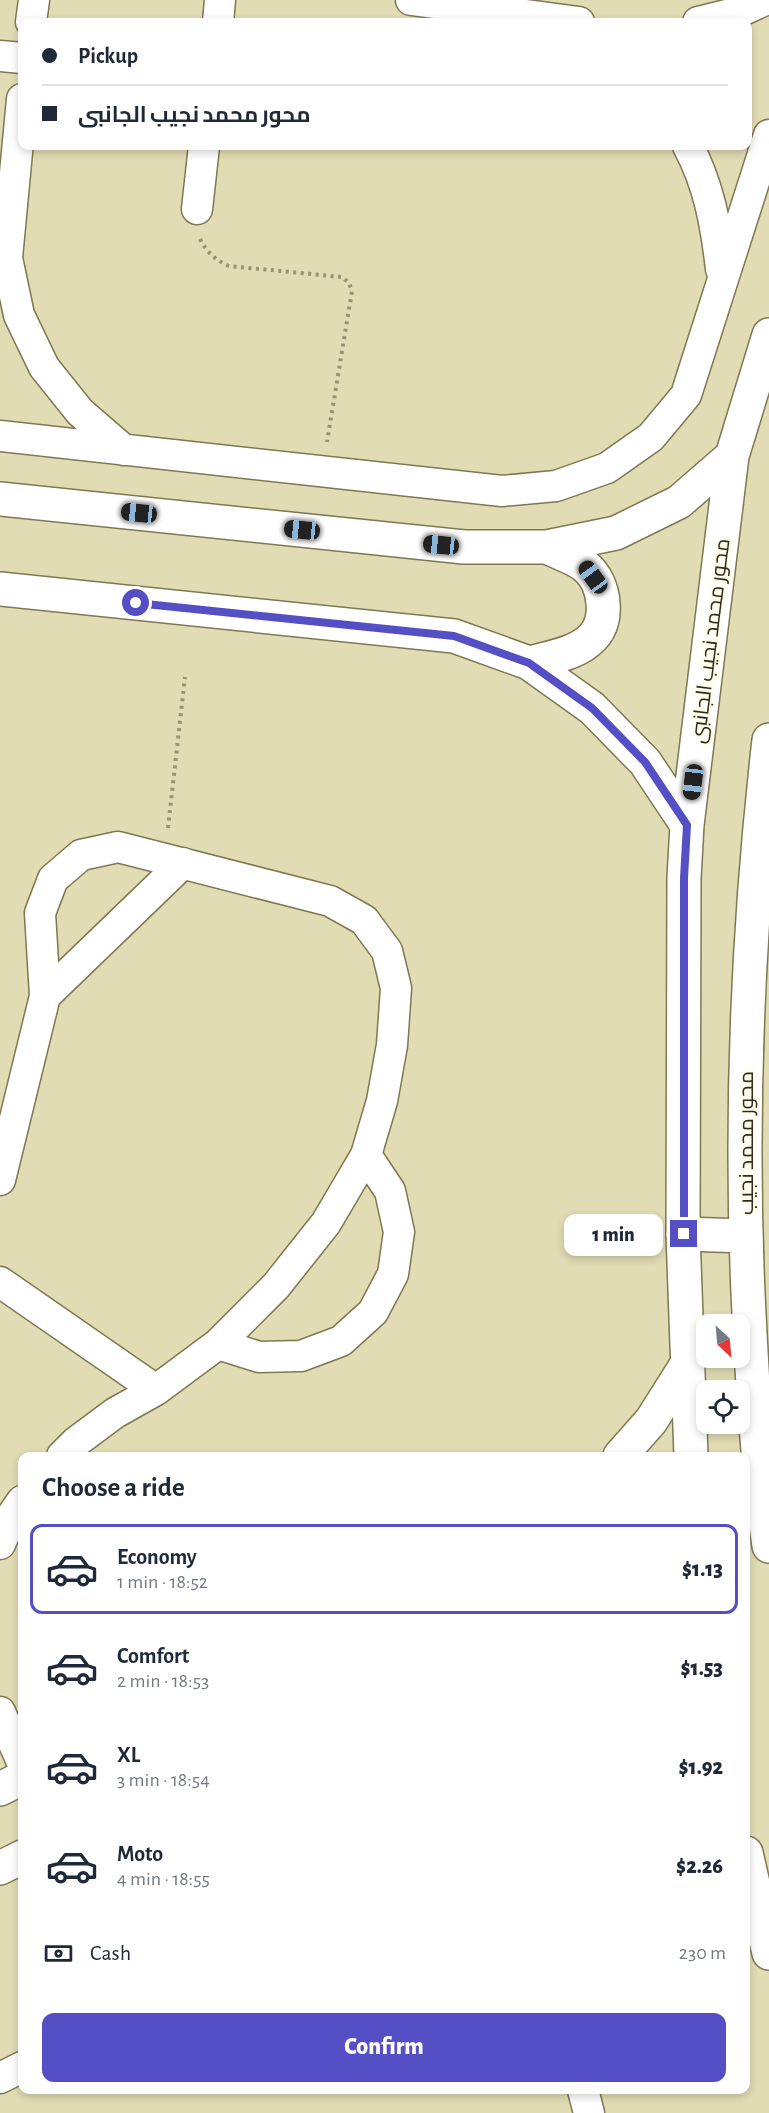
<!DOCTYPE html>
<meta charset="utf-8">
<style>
body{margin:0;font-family:"Alegreya Sans",Cairo,sans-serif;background:#f6f6f7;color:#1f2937;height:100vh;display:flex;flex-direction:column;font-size:22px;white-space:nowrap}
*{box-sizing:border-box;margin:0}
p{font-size:20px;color:#747a83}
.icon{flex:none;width:33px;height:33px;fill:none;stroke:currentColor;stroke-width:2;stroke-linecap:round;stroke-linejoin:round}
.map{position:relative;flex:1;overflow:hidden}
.sheet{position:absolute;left:18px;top:1452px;width:732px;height:642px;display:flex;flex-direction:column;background:#fff;border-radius:12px;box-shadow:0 3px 9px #0003}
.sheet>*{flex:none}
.hud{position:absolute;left:18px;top:18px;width:734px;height:132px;border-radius:12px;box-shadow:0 3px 9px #0003;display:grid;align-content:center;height:132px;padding:0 24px;background:#fff}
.needle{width:39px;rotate:154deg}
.fabs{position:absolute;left:696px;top:1314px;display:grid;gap:12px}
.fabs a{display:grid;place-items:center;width:54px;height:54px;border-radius:12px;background:#fff;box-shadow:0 3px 9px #0003;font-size:30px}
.end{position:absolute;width:27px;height:27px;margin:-14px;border:8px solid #554fc6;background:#fff;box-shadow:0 0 0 3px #fff}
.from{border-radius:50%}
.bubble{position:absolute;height:42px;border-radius:12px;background:#fff;box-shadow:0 3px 9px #0003;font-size:20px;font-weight:800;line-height:42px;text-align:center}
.car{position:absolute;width:18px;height:36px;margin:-18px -9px;border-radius:8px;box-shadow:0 0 4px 2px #0007;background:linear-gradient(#222 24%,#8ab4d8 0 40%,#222 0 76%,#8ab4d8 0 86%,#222 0)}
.hud b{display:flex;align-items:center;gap:21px;height:57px;font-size:22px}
.hud b+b{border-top:2px solid #e0e1e3}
.hud i{width:15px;height:15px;background:#1f2937}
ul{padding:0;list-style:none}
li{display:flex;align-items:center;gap:18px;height:90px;margin:0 12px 9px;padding:0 12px;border:3px solid transparent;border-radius:12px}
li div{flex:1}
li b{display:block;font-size:22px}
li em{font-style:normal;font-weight:800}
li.current{border-color:#554fc6}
li>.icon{width:54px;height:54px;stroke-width:1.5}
h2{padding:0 24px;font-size:27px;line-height:72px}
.pay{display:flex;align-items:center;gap:15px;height:66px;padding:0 24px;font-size:22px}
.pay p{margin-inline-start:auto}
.button{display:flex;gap:12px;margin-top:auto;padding:12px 24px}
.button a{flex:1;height:69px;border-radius:12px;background:#554fc6;color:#fff;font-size:24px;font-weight:800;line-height:69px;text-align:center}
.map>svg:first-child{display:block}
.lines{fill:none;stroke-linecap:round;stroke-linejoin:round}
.street-casing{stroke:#7e7853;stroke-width:33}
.secondary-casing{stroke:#7e7853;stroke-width:36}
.primary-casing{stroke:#7e7853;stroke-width:36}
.path{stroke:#979375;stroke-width:4;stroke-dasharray:3 4.5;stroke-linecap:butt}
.street{stroke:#fff;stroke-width:30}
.secondary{stroke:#fff;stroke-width:33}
.primary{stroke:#fff;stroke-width:33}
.route{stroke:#554fc6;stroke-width:8}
.labels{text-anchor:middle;stroke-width:5;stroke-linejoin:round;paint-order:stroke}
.street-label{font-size:21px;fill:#2e2c1c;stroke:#fffcec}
</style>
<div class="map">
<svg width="769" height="2113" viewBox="0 0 769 2113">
<rect width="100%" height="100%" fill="#e2dcb4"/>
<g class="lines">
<defs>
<path id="street" d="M 411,0 L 579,22
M 31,22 L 34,0
M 218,22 L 220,0
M 698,22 L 739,12 L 765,0
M 0,56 L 22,58
M 688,146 C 709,185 716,225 721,269
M 197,209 L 204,146
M 7,258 L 19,315 L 44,367 L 80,412 L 124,450
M 1,276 L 7,258 L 22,99
M 0,436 L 502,491 L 556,486 L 607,468 L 651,437 L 686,395 L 769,135
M 45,996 L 183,863
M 0,1180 L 45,996 L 40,913 L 53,879 L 81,855 L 118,847 L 330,901 L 364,920 L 387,951 L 396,988 L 392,1045 L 382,1101 L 366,1155 L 326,1223 L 276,1286 L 218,1344 L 156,1390 L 115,1413 L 76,1442 L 62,1456
M 0,1282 L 156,1390
M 218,1344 L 259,1357 L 301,1356 L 341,1341 L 373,1312 L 393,1274 L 399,1232 L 390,1191 L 366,1155
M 0,1544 L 13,1514 L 22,1501
M 0,1712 L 22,1762
M 0,2078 L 22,2067
M 583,2090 L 589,2113"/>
<path id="secondary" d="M 0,499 L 464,547 L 547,547 L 616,533 L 679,502 L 732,456
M 0,589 L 454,636 L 529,663 L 592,708 L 645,762 L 687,825
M 529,663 C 563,655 607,648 603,603 C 602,589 596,575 585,566 C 575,558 559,553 547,547
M 620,1456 L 651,1421 L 687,1364
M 691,1456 L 683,1234 L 684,878 L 687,825 L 732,456 L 769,335
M 0,1789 L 22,1778
M 746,1853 L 769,1953
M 0,1868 L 22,1857"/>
<path id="primary" d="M 769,740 C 748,924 740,1108 748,1293 C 752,1378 757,1463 769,1546
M 683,1234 L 746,1236"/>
</defs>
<use href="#street" class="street-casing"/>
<use href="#secondary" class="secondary-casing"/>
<use href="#primary" class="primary-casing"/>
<path class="path" d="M 200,239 C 207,253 216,260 229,266 L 342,277 L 349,283 L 352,291 L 327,442
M 168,828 L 185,677"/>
<use href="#street" class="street"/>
<use href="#secondary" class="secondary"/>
<use href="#primary" class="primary"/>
</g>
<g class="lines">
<path class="route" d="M 136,603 L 454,636 L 529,663 L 592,708 L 645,762 L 687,825 L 684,878 L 684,1234"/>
</g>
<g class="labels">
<g class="street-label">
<text transform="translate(710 641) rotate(-83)" y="7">محور محمد نجيب الجانبى</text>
<text transform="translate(746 1143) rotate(-90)" y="7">محور محمد نجيب</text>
</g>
</g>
</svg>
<div class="fabs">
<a><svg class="needle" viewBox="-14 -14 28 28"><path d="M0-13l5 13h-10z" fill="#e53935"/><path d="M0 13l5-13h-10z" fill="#747a83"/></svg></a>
<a><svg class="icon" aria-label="locate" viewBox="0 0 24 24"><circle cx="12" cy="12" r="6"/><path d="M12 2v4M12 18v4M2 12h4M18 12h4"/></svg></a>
</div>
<i class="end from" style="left:136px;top:603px"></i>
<i class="end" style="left:684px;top:1234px"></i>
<div class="bubble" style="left:564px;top:1214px;width:99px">1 min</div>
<i class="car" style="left:139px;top:513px;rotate:276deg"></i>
<i class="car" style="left:302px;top:530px;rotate:276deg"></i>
<i class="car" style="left:441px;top:545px;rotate:276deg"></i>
<i class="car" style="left:593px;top:577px;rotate:324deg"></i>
<i class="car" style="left:693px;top:782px;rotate:187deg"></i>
<div class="hud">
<b><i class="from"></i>Pickup</b>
<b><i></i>محور محمد نجيب الجانبى</b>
</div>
<section class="sheet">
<h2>Choose a ride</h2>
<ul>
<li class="current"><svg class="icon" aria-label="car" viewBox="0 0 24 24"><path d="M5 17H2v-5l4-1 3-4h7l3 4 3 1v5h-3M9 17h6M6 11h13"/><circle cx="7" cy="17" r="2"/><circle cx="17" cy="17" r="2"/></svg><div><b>Economy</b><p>1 min · 18:52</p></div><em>$1.13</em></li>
<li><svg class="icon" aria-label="car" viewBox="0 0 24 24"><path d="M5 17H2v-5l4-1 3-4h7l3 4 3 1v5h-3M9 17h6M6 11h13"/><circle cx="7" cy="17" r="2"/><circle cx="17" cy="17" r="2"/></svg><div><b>Comfort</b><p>2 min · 18:53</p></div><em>$1.53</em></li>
<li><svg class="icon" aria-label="car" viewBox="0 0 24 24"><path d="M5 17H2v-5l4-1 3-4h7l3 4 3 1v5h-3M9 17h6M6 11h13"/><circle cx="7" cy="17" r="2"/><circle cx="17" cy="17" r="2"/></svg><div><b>XL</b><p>3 min · 18:54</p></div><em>$1.92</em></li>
<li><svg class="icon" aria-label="car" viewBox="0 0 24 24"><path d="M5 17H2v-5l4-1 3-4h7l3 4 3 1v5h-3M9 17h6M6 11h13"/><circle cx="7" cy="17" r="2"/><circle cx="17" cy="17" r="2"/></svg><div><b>Moto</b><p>4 min · 18:55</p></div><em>$2.26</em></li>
</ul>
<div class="pay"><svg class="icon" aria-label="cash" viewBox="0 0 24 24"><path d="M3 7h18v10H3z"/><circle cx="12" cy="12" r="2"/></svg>Cash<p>230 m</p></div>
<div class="button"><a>Confirm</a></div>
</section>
</div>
